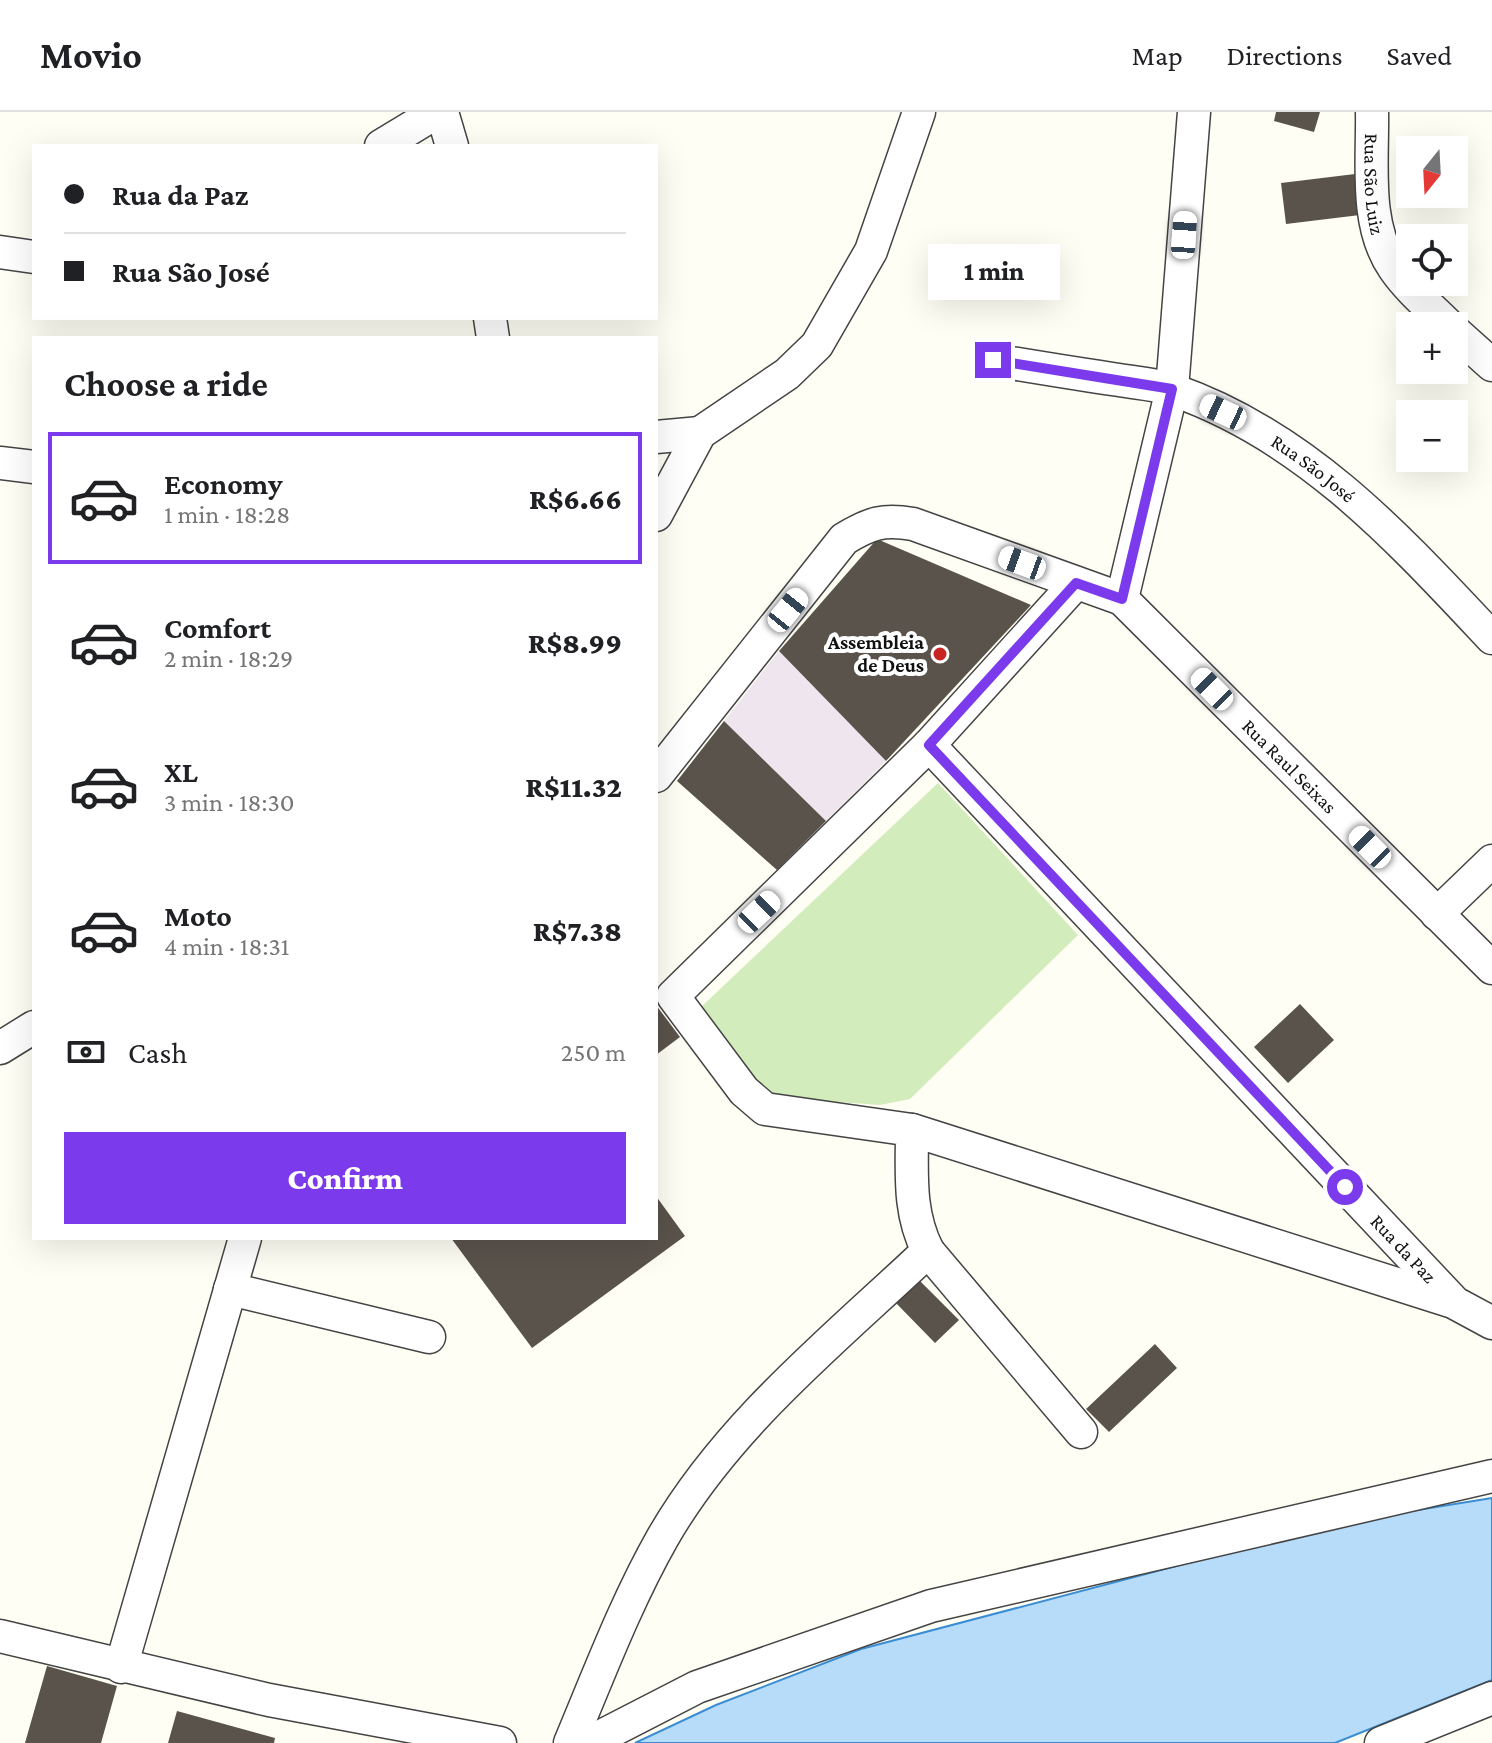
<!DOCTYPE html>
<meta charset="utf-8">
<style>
body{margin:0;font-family:"Crimson Pro",serif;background:#f2f2f2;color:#202124;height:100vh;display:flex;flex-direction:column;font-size:30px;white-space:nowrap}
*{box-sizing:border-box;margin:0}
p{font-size:26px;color:#757577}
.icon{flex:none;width:44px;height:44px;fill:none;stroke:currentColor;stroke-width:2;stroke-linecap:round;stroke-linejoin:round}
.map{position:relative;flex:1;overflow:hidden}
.sheet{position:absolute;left:32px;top:224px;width:626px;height:904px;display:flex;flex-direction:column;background:#fff;border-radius:0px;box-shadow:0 8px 32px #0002}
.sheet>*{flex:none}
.guide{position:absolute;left:32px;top:32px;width:626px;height:176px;border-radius:0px;box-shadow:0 8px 32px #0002;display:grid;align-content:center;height:176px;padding:0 32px;background:#fff}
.needle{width:52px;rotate:198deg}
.buttons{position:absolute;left:1396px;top:24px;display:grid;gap:16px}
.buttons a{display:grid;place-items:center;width:72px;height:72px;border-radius:0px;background:#fff;box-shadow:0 8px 32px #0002;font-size:40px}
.end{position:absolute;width:36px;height:36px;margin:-18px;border:10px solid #7c3aed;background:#fff;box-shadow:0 0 0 4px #fff}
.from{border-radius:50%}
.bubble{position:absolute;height:56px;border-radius:0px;background:#fff;box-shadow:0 8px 32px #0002;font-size:26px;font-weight:800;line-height:56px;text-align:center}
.car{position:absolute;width:24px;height:48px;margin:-24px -12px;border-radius:10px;box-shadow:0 0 6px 2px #0007;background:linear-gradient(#fff 24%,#345 0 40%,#fff 0 76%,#345 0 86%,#fff 0)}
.guide b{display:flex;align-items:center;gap:28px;height:76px;font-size:30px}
.guide b+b{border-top:2px solid #e0e0e0}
.guide i{width:20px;height:20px;background:#202124}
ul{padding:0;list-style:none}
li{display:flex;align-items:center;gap:24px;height:132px;margin:0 16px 12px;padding:0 16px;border:4px solid transparent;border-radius:0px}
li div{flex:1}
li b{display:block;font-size:30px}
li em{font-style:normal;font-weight:800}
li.current{border-color:#7c3aed}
li>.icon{width:72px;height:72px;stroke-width:1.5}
h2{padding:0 32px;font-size:36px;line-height:96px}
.pay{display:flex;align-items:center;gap:20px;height:88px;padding:0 32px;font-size:30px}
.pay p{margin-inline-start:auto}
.button{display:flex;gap:16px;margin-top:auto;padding:16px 32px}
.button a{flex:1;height:92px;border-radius:0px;background:#7c3aed;color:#fff;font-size:32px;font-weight:800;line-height:92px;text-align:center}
header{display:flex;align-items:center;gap:48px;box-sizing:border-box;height:112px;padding:0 40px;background:#fff;border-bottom:2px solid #e0e0e0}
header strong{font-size:38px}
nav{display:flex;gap:44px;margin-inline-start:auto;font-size:28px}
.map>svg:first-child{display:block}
.industrial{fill:#efe5ef}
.green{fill:#d2ecbb}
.water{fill:#b7dcf9;stroke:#3b8dd3;stroke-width:2}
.building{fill:#5a534c}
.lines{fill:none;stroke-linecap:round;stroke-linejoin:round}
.minor-casing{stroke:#444;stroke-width:35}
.minor{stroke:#fff;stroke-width:32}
.route{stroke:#7c3aed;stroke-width:10}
.poi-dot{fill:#c82422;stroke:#fff;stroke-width:3}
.labels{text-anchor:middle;stroke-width:8;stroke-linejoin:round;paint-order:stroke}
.street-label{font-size:20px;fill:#111;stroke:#fff}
.poi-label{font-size:20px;font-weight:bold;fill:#111;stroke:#fff;text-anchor:end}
</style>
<header>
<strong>Movio</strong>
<nav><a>Map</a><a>Directions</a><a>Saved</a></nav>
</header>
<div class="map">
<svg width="1492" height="1631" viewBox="0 0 1492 1631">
<rect width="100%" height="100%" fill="#fffef4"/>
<path class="industrial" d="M 779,539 L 886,649 L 826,709 L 724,609 Z"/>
<path class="green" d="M 938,671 L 1078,823 L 910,987 L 880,993 L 769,985 L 701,895 Z"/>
<path class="water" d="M 1492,1386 L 1492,1568 L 1335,1631 L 635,1631 L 716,1593 L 861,1537 L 1233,1439 L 1399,1401 Z"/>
<path class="building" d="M 1276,0 L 1320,0 L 1314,20 L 1274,9 Z
M 1355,62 L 1360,103 L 1286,112 L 1281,71 Z
M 877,427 L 1031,493 L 886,649 L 779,539 Z
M 724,609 L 826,709 L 777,758 L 677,669 Z
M 1300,892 L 1334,928 L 1288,971 L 1254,935 Z
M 656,893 L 680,925 L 656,943 Z
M 656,1084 L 685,1124 L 532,1236 L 451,1126 L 656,1126 Z
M 918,1167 L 959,1208 L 935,1231 L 895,1190 Z
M 1155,1232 L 1177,1256 L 1109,1320 L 1086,1297 Z
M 47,1554 L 117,1574 L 101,1631 L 25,1631 Z
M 177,1599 L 275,1626 L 274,1631 L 168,1631 Z"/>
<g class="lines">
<defs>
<g id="minor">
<path d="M 442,0 L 452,34"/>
<path id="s1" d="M 1372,0 C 1373,50 1364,113 1394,156 C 1409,178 1431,196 1449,214"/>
<path d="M 381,34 L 437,0"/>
<path d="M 0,140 L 34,145"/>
<path d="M 490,206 L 493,226"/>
<path d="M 1454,219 L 1492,253"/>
<path id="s2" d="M 993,248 C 1035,255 1077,262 1119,268 C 1137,271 1157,272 1173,278 C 1306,324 1399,427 1492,526"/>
<path d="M 656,325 L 700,321"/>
<path d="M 0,351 L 34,355"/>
<path d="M 656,403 L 700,321 L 787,262 L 817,233 L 871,139 L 919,0"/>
<path d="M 1122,487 L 1172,277 L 1194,0"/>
<path id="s3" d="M 929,633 L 1455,1191 L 1492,1211"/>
<path id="s4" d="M 656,664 L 844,427 C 870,411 883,407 913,412 L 1122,487 L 1492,856"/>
<path d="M 1437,802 L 1492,749"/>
<path d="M 0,936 L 34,915"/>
<path d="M 912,1018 L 1450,1189"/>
<path d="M 928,1139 L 1081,1320"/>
<path d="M 230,1177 L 429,1225"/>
<path d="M 0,1524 L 269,1588 L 500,1631"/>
<path d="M 121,1555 L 245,1126"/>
<path d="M 570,1631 C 599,1562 626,1490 663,1425 C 728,1312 835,1227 928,1139 C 908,1100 912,1061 912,1018 L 765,997 L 744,979 L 673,884 L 929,633 L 1076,471"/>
<path d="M 588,1631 L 697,1575 L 931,1494 L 1492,1364"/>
<path d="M 1381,1631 L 1492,1586"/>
</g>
</defs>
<use href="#minor" class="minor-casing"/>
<use href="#minor" class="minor"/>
</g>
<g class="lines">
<path class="route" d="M 993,248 L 1172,277 L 1122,487 L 1076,471 L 929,633 L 1345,1075"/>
</g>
<circle class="poi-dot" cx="940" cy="542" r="8"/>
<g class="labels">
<g class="street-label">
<text dy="7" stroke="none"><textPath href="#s1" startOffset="72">Rua São Luiz</textPath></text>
<text dy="7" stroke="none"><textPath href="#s2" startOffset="344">Rua São José</textPath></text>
<text dy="7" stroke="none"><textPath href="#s4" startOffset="834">Rua Raul Seixas</textPath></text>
<text dy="7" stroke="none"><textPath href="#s3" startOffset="692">Rua da Paz</textPath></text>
</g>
<g class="poi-label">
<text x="924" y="537">Assembleia<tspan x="924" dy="23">de Deus</tspan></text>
</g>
</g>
</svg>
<div class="buttons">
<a><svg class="needle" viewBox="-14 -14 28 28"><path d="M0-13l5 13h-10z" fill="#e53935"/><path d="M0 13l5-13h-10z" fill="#757577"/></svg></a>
<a><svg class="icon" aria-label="locate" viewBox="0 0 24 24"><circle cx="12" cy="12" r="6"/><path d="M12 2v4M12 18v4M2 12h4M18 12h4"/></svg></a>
<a>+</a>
<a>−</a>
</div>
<i class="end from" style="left:1345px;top:1075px"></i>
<i class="end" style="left:993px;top:248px"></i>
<div class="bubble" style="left:928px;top:132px;width:132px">1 min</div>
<i class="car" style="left:1184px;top:123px;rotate:4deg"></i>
<i class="car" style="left:1223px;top:300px;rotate:295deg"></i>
<i class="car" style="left:1022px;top:451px;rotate:290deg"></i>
<i class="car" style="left:788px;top:498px;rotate:39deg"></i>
<i class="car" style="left:1212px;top:577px;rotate:315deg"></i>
<i class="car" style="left:1370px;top:735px;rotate:315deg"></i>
<i class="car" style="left:759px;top:800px;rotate:46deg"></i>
<div class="guide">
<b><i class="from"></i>Rua da Paz</b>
<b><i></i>Rua São José</b>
</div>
<section class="sheet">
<h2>Choose a ride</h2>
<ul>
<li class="current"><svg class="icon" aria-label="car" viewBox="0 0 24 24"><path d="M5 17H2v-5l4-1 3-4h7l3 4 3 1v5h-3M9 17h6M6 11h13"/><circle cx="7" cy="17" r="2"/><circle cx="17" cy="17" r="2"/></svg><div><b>Economy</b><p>1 min · 18:28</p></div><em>R$6.66</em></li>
<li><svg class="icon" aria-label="car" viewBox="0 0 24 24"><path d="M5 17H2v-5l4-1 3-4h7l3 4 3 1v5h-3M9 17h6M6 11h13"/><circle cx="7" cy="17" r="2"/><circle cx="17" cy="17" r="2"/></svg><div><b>Comfort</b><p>2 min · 18:29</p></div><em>R$8.99</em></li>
<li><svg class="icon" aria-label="car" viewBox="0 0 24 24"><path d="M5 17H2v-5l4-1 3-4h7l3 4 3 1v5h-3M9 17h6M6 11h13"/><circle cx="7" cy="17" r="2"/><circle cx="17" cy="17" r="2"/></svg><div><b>XL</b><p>3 min · 18:30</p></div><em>R$11.32</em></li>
<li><svg class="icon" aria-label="car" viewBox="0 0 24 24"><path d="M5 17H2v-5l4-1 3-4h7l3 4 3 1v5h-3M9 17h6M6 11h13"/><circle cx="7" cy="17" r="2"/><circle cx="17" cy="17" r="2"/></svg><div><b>Moto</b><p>4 min · 18:31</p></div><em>R$7.38</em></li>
</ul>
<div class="pay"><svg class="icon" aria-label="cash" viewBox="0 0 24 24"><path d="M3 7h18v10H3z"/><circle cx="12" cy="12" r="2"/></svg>Cash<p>250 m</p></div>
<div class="button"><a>Confirm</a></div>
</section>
</div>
